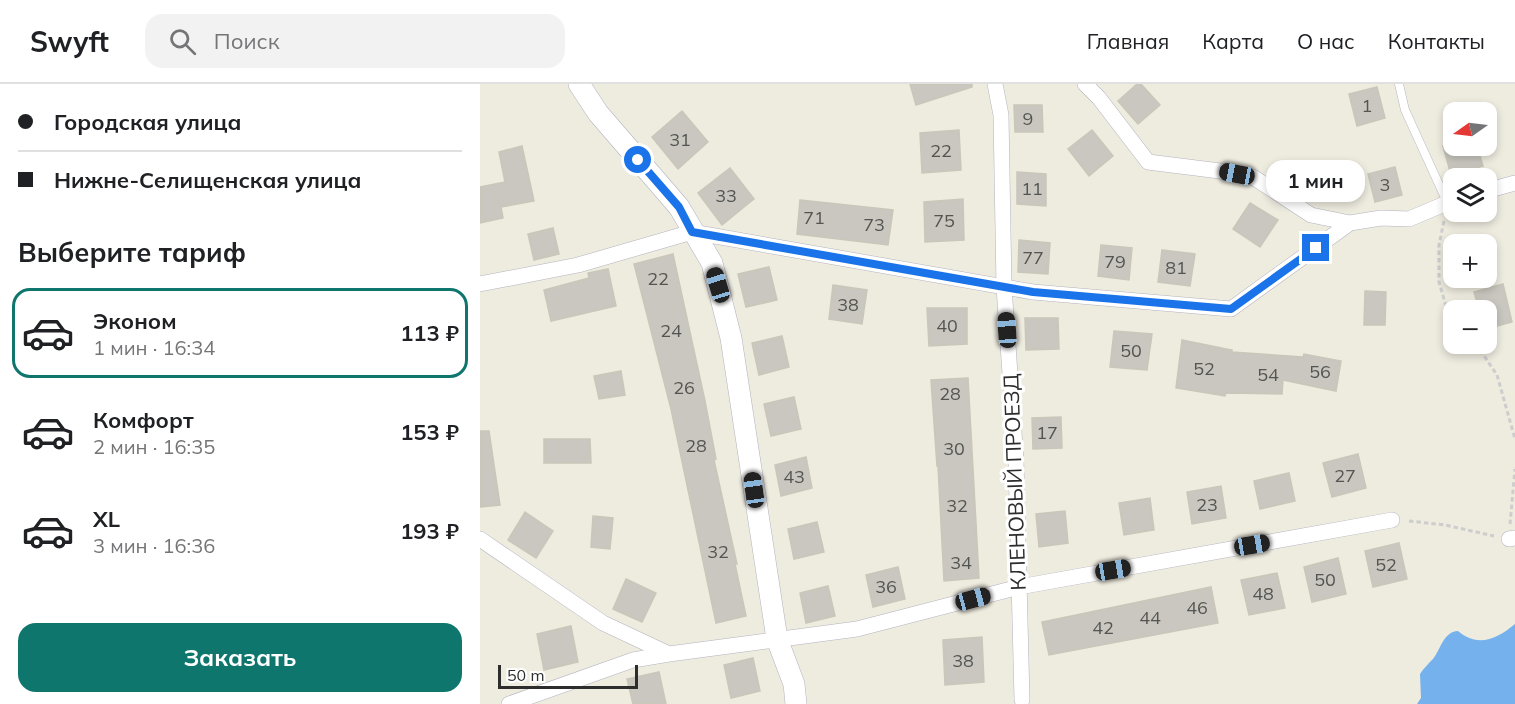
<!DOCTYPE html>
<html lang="ru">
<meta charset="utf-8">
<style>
body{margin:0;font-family:Mulish,sans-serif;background:#f2f2f2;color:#202124;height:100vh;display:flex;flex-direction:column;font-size:22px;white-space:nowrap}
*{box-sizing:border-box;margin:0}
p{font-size:20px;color:#757577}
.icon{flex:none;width:33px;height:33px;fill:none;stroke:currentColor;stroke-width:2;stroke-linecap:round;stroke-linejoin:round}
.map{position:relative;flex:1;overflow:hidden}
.side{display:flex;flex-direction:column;background:#fff;width:480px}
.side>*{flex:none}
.hud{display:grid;align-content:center;height:132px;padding:0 18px;background:#fff}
.needle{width:39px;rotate:256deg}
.fabs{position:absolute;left:963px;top:18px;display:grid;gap:12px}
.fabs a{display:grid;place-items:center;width:54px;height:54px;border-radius:12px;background:#fff;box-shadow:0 3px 9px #0003;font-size:30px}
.scale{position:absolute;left:18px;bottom:15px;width:140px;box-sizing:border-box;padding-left:6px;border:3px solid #2d2d2d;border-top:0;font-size:16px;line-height:21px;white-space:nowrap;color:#2d2d2d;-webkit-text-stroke:4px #fff;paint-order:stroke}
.end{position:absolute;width:27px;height:27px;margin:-14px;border:8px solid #1a73e8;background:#fff;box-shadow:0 0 0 3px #fff}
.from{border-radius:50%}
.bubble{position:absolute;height:42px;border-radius:18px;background:#fff;box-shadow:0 3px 9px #0003;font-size:20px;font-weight:700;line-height:42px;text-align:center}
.car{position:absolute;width:18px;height:36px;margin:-18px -9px;border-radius:8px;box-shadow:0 0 4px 2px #0007;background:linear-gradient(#222 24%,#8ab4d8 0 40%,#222 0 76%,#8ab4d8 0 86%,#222 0)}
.hud b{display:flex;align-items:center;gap:21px;height:57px;font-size:22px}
.hud b+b{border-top:2px solid #e0e0e0}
.hud i{width:15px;height:15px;background:#202124}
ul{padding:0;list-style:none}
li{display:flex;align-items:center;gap:18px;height:90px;margin:0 12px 9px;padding:0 6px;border:3px solid transparent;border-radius:18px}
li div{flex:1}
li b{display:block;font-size:22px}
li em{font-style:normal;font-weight:700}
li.active{border-color:#0f766e}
li>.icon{width:54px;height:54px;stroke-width:1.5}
h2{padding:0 18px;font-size:27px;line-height:72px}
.cta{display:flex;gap:12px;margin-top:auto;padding:12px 18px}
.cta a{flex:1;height:69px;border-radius:18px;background:#0f766e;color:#fff;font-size:24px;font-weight:700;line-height:69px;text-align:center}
header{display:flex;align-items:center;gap:36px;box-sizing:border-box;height:84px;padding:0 30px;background:#fff;border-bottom:2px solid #e0e0e0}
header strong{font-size:28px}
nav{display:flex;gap:33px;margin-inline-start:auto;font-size:21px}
.search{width:420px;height:54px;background:#f2f2f2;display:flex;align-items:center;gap:15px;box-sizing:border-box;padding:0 21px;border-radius:18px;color:#757577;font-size:22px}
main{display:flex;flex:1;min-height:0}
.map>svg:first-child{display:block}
.water{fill:#75b2ed}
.building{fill:#c9c7bf;stroke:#c9c7b9;stroke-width:1.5}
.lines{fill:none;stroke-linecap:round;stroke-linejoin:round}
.lane-casing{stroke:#b3b3bf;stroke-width:9}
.street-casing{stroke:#b3b3bf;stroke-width:16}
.secondary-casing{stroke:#b3b3bf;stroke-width:22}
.path{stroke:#cdcdcd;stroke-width:3;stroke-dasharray:4.5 3;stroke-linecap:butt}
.lane{stroke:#fff;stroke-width:8}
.street{stroke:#fff;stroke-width:15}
.secondary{stroke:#fff;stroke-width:21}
.route{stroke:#1a73e8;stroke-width:8}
.labels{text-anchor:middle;stroke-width:6;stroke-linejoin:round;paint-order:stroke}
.number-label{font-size:18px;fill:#545452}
.street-label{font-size:21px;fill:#2d2d2d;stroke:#fff}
</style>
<header>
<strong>Swyft</strong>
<div class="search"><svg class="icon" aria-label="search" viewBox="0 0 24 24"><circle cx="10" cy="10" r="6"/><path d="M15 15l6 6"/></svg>Поиск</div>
<nav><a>Главная</a><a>Карта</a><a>О нас</a><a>Контакты</a></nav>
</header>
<main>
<section class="side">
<div class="hud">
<b><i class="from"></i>Городская улица</b>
<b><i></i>Нижне-Селищенская улица</b>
</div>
<h2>Выберите тариф</h2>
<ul>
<li class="active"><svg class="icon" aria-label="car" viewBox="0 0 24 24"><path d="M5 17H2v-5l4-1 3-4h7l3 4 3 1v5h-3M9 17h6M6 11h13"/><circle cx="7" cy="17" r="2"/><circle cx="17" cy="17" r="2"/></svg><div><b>Эконом</b><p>1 мин · 16:34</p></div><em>113 ₽</em></li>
<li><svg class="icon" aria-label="car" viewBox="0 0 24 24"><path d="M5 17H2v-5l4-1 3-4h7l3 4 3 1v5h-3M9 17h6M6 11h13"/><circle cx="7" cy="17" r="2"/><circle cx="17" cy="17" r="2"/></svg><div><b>Комфорт</b><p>2 мин · 16:35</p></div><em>153 ₽</em></li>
<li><svg class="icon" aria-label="car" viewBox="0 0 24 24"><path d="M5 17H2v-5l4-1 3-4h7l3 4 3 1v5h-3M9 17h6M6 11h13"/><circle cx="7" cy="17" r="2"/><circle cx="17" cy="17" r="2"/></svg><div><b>XL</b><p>3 мин · 16:36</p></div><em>193 ₽</em></li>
</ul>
<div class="cta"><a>Заказать</a></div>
</section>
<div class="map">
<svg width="1035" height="620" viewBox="0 0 1035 620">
<rect width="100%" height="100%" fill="#eeebdf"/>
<path class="water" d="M 1035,540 L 1035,620 L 937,620 L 941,614 L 940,590 C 944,584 948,580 953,575 C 961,565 963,548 978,547 C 998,564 1017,555 1035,540 Z"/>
<path class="building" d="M 430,0 L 492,0 L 492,3 L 436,21 Z
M 657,0 L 661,0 L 680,21 L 658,40 L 638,17 Z
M 897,3 L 905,34 L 877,42 L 869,10 Z
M 534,21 L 562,21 L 563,48 L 535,48 Z
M 202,27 L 228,58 L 198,85 L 172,53 Z
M 479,46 L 481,86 L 442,89 L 440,49 Z
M 612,46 L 633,72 L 609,92 L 588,65 Z
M 42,62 L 54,117 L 21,123 L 23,134 L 0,139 L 0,103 L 25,98 L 19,68 Z
M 963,62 L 997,62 L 1003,82 L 971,91 Z
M 915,83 L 922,111 L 895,118 L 888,90 Z
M 250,84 L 274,115 L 242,141 L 218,109 Z
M 537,88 L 566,90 L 566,122 L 537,120 Z
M 483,115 L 484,156 L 445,158 L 444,118 Z
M 320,116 L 413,126 L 408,161 L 317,150 Z
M 770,119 L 798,136 L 780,163 L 753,145 Z
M 73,144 L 79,170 L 54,176 L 48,150 Z
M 539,156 L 570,159 L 568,190 L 538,188 Z
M 621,161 L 652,164 L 649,196 L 618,192 Z
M 682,166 L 715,170 L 710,202 L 678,198 Z
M 193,170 L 225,317 L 236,375 L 234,376 L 257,480 L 255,480 L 266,532 L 236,539 L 191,325 L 154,180 Z
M 289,183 L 297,216 L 266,223 L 258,190 Z
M 128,185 L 136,222 L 71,237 L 64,206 L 109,194 L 108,189 Z
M 1023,200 L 1032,238 L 1006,245 L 1006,226 L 999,226 L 994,208 Z
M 353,201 L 387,206 L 382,240 L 349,235 Z
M 885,207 L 906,208 L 905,241 L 884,241 Z
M 447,224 L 487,224 L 487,260 L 449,262 Z
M 545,234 L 578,234 L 579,265 L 546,266 Z
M 634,247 L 672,250 L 667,286 L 630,283 Z
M 302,252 L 309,283 L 279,291 L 272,259 Z
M 702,256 L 752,266 L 752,268 L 823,273 L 824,270 L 861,277 L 856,307 L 803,296 L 802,310 L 746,309 L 745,312 L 696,304 Z
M 141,287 L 145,311 L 119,315 L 114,292 Z
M 488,294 L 499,494 L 464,497 L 458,382 L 457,382 L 451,296 Z
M 314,313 L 321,345 L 291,352 L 284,320 Z
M 581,333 L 582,364 L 553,365 L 552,334 Z
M 0,347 L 9,347 L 20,421 L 0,423 Z
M 64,355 L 110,355 L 111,379 L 64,379 Z
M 878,370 L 886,404 L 852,413 L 843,379 Z
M 326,373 L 332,404 L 301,412 L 295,381 Z
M 809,389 L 815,417 L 780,425 L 774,397 Z
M 741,402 L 746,434 L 712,440 L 707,408 Z
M 670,414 L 674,446 L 644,451 L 639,419 Z
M 585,427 L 588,459 L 559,463 L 556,430 Z
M 45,428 L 73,447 L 56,474 L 28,456 Z
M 113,432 L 133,434 L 130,465 L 111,463 Z
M 337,438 L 344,468 L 314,475 L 308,445 Z
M 919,459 L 927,495 L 893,503 L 885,467 Z
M 858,474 L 866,510 L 832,518 L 824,483 Z
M 418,483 L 425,515 L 393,523 L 386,491 Z
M 797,489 L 805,524 L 769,531 L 761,496 Z
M 146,495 L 176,509 L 162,538 L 133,525 Z
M 348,502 L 355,532 L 326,539 L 320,509 Z
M 731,503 L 738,539 L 569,571 L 562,538 Z
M 91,542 L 98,578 L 64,586 L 57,550 Z
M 502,553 L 504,598 L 465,601 L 463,556 Z
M 273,574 L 280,607 L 251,614 L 244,581 Z
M 179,588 L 186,620 L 153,620 L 147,595 Z"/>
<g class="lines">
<defs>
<path id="lane" d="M 919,0 L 925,26 L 967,118"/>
<path id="street" d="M 515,0 L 521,31 L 524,203 L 536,377 L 542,616
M 605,0 L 619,14 L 668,78 L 740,87 L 773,93 L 831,131 L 870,139 L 901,134 L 929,135 L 974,116
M 1006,107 L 1035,99
M 0,200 L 98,181 L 212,148 L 553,208 L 751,225 L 870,139
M 0,455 L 123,539 L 189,570 L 377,545 L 539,503 L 912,436
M 1029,455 L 1035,454
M 29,620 L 153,576 L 189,570"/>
<path id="secondary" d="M 99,0 L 118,29 L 199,123 L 232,179 L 251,254 L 297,555 L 314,600 L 316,620"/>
</defs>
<use href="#lane" class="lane-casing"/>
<use href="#street" class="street-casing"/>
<use href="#secondary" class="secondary-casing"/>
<path class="path" d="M 964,137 L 959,161 L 959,198 L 971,239 L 974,241
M 996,260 L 1017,291 L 1035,355
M 929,437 L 965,441 L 1014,452
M 1030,440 L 1035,385"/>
<use href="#lane" class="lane"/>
<use href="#street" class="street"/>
<use href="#secondary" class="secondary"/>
</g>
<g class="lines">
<path class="route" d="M 158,76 L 199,123 L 212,148 L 553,208 L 751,225 L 836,164"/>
</g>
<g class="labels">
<g class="number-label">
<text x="887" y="28">1</text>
<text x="548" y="41">9</text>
<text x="200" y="62">31</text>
<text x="461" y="73">22</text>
<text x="905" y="107">3</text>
<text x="552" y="111">11</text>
<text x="246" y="118">33</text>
<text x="334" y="140">71</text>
<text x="464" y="143">75</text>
<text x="394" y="147">73</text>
<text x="553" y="180">77</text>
<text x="635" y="184">79</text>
<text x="696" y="190">81</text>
<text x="178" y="201">22</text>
<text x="368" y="227">38</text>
<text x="467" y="248">40</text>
<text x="191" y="253">24</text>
<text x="651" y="273">50</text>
<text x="724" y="291">52</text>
<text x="840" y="294">56</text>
<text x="788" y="297">54</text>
<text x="204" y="310">26</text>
<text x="470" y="316">28</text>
<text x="567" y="355">17</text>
<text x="216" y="368">28</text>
<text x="474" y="371">30</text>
<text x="865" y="398">27</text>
<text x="314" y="399">43</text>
<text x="727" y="427">23</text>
<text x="477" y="428">32</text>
<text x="238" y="474">32</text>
<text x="481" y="485">34</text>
<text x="906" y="487">52</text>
<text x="845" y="502">50</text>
<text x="406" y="509">36</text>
<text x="783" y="516">48</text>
<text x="717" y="530">46</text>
<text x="670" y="540">44</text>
<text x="623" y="550">42</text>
<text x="483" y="583">38</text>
</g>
<g class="street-label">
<text transform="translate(535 398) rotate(-92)" y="7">КЛЕНОВЫЙ ПРОЕЗД</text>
</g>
</g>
</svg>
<div class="fabs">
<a><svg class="needle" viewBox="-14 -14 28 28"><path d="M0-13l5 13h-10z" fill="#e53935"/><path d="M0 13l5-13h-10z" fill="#757577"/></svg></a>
<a><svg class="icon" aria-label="layers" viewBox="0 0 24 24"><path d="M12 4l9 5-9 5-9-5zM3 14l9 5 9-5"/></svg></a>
<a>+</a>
<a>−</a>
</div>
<div class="scale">50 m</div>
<i class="end from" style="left:158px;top:76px"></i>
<i class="end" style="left:836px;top:164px"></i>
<div class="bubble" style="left:786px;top:76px;width:99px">1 мин</div>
<i class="car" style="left:757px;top:90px;rotate:281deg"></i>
<i class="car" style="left:238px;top:201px;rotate:343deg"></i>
<i class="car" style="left:527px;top:246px;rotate:356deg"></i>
<i class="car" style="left:274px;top:406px;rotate:352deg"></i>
<i class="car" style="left:772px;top:461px;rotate:80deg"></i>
<i class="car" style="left:633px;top:486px;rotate:80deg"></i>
<i class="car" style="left:493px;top:515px;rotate:75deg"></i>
</div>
</main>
